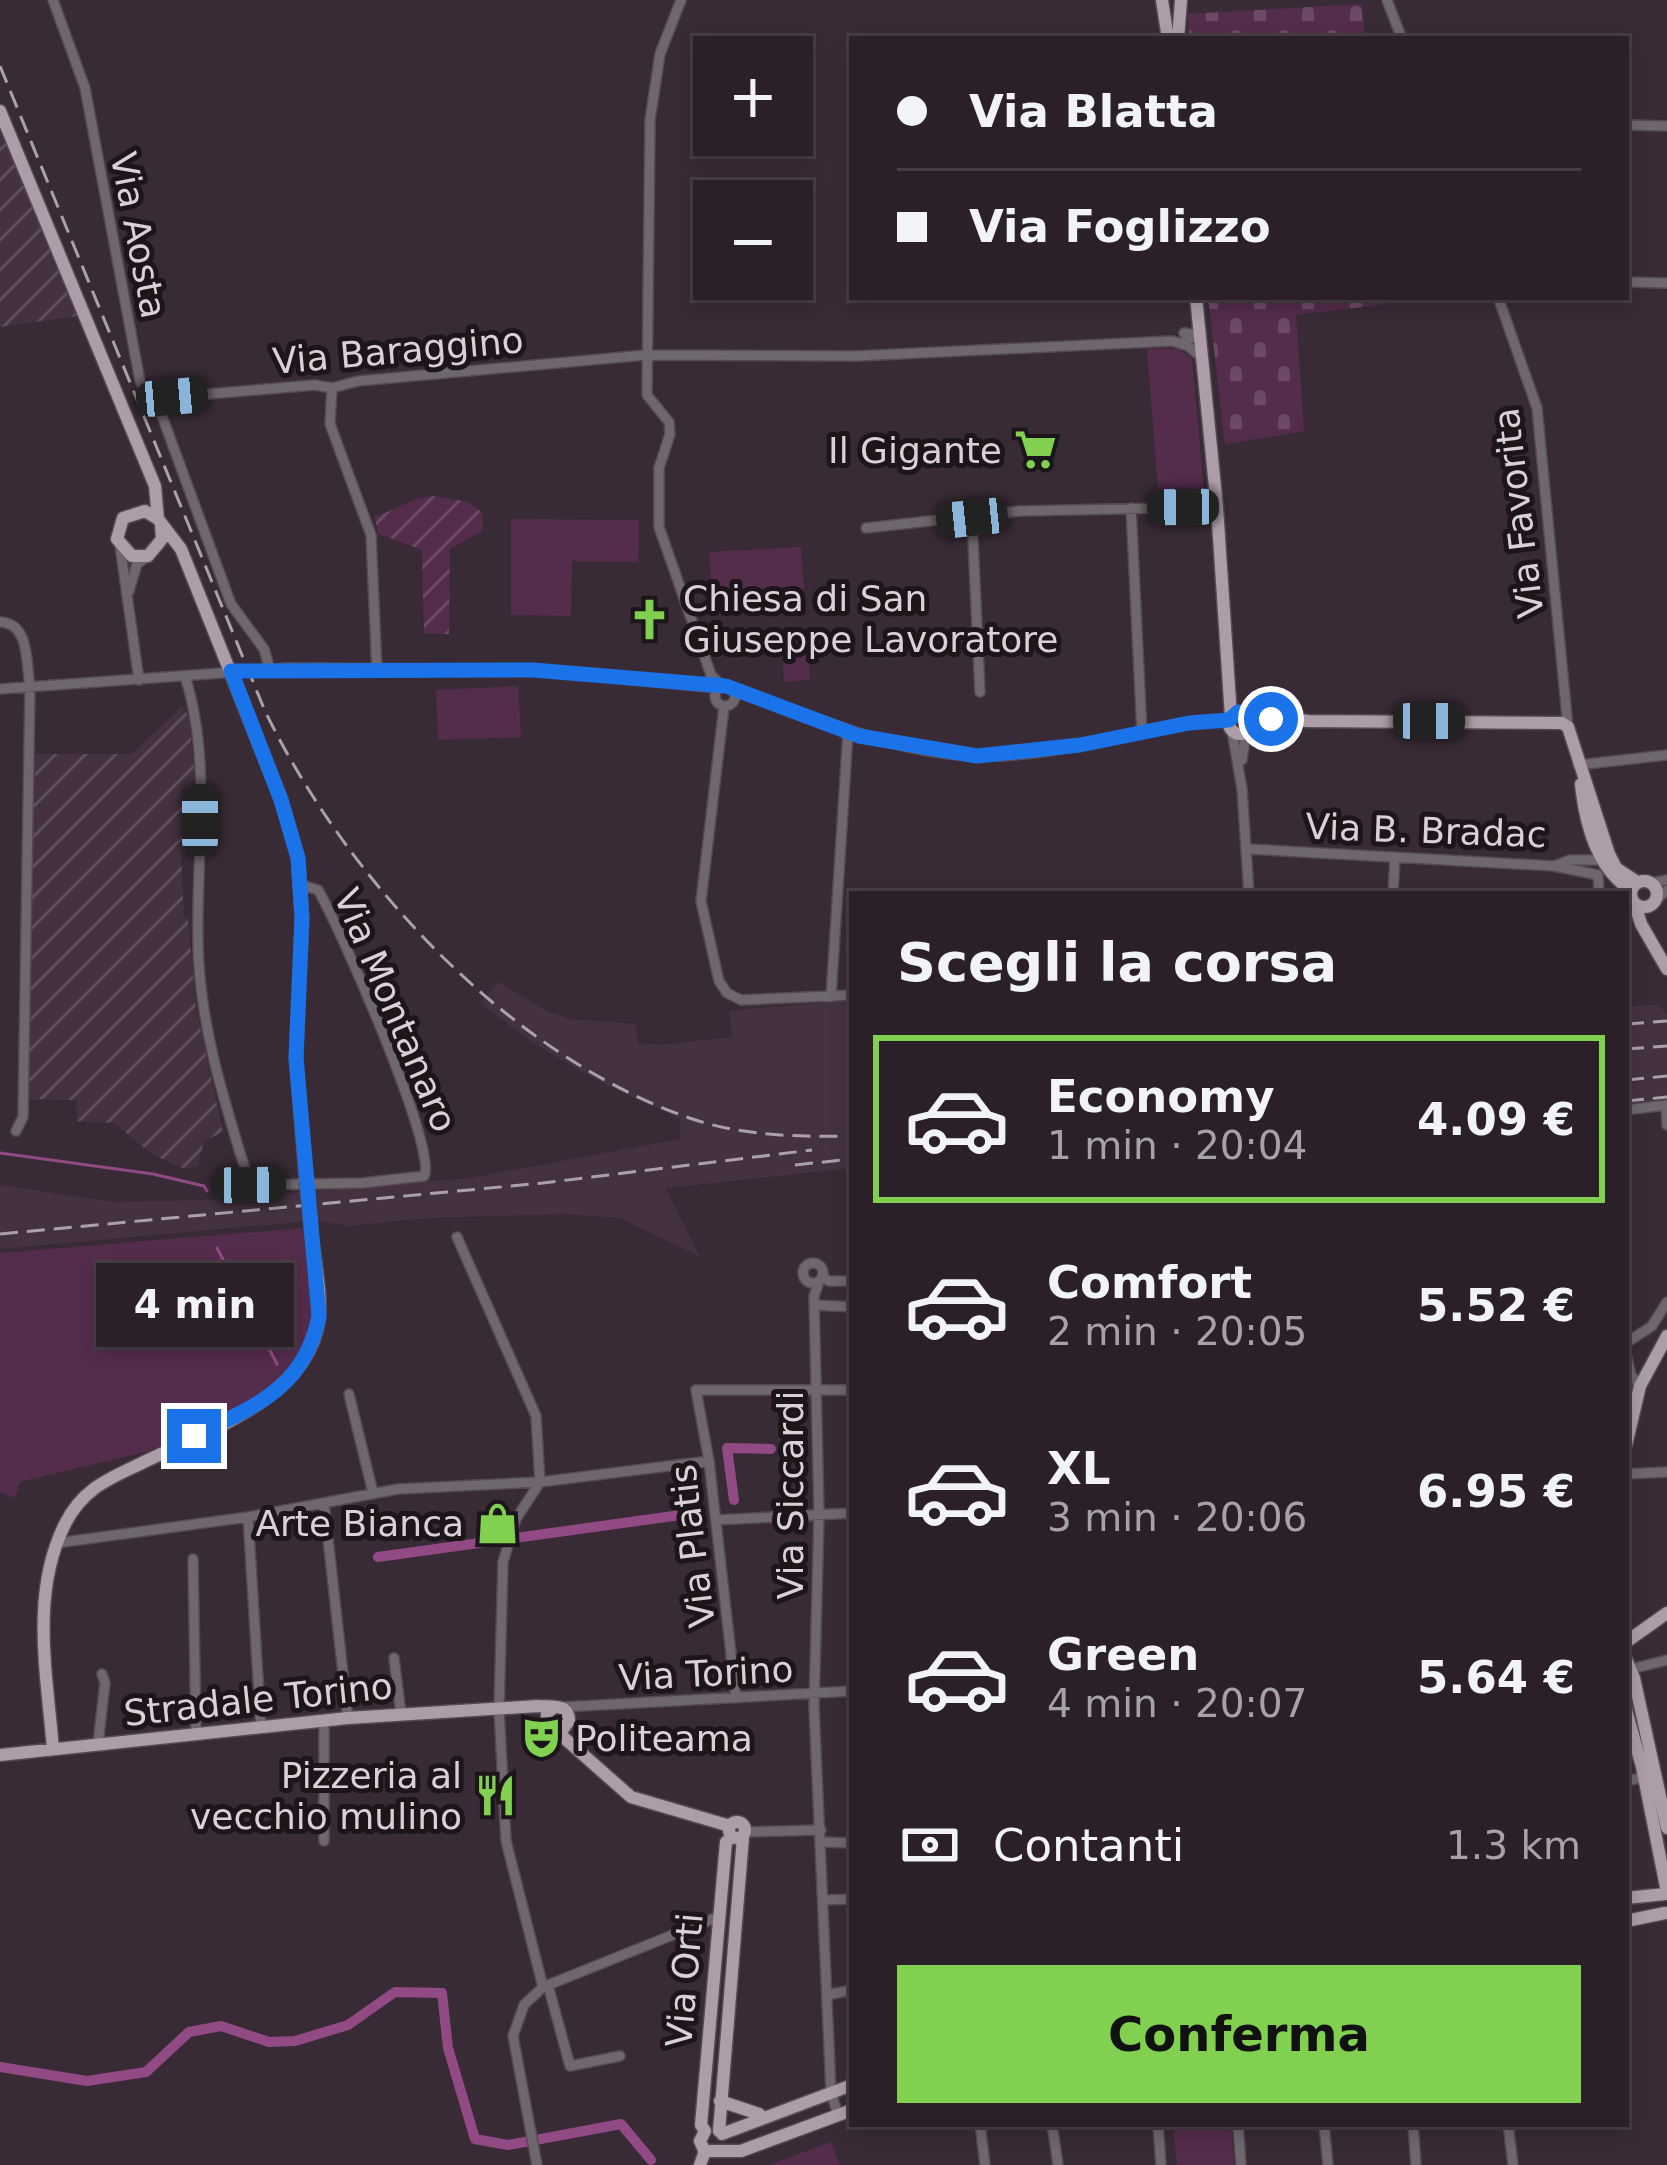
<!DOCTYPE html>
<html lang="it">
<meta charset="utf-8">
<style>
body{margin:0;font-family:"DejaVu Sans",sans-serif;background:#372d34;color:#f1f3f6;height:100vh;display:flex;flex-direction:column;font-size:45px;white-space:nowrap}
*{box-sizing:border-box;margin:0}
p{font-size:39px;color:#a6a3a8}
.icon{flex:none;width:66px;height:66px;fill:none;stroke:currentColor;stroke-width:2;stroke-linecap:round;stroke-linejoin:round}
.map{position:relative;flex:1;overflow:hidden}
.panel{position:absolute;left:849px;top:891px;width:780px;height:1236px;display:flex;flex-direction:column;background:#2b2028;border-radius:0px;box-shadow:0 6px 18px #0003,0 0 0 3px #473e45}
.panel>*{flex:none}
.guide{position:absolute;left:849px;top:36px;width:780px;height:264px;border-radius:0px;box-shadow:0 6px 18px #0003,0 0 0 3px #473e45;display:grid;align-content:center;height:264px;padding:0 48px;background:#2b2028}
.controls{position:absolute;left:693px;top:36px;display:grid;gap:24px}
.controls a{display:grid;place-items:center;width:120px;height:120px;border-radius:0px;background:#2b2028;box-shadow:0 6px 18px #0003,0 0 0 3px #473e45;font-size:60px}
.end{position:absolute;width:54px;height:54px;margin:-27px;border:15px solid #1a73e8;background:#fff;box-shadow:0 0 0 6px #fff}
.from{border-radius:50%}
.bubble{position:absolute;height:84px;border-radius:0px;background:#2b2028;box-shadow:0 6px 18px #0003,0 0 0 3px #473e45;font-size:39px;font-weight:600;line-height:84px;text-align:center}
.car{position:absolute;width:36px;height:72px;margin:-36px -18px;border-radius:15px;box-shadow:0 0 9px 3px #0007;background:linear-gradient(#222 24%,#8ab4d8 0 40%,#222 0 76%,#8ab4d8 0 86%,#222 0)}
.guide b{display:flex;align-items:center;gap:42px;height:114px;font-size:45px}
.guide b+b{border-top:3px solid #473e45}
.guide i{width:30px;height:30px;background:#f1f3f6}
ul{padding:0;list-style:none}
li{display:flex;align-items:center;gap:36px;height:168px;margin:0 24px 18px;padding:0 24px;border:6px solid transparent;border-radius:0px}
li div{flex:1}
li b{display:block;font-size:45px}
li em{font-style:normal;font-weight:600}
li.selected{border-color:#81d050}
li>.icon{width:108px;height:108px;stroke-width:1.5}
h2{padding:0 48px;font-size:54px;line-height:144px}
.pay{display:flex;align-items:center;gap:30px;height:132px;padding:0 48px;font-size:45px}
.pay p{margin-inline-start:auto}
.cta{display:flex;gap:24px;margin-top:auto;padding:24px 48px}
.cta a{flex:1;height:138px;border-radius:0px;background:#81d050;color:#111;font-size:48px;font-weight:600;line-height:138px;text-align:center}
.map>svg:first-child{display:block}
.built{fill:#453241}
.industrial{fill:url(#industrial-furrows)}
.green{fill:#542c4c}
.cemetery{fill:url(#cemetery-stones)}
.garden{fill:url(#garden-furrows)}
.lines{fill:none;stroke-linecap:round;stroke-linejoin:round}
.stream{stroke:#924a85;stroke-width:3}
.canal{stroke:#924a85;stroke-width:10}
.minor-casing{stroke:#564953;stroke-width:12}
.major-casing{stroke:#564953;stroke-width:15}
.minor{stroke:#6e676d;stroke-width:9}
.major{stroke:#ac9da8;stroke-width:12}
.rail{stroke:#aba1a9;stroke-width:3;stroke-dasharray:18 9;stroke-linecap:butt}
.major-bridge-casing{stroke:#564953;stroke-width:15;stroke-linecap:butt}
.major-bridge{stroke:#ac9da8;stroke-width:12}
.route{stroke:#1a73e8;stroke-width:15}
.labels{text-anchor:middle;stroke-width:10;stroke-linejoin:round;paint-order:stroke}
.street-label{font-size:36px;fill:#dad1d8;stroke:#1c161b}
.poi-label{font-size:36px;fill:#dad1d8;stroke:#1c161b;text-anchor:end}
</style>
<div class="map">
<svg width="1667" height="2165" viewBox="0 0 1667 2165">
<defs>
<pattern id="industrial-furrows" width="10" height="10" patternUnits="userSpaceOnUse" patternTransform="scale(3)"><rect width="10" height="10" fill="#453241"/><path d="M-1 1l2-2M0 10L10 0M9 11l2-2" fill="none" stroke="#5f4f5c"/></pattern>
<pattern id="cemetery-stones" width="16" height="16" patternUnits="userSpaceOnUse" patternTransform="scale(3)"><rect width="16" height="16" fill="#542c4c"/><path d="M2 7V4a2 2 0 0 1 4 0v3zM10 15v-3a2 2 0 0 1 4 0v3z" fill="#6c4a65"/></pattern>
<pattern id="garden-furrows" width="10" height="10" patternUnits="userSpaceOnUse" patternTransform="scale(3)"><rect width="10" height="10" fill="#542c4c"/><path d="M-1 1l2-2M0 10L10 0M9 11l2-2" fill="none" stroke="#6c4a65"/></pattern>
</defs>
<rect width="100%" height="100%" fill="#392b36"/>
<path class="built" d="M 499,982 L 547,1011 L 569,1019 L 636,1024 L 638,1043 L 660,1045 L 732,1037 L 729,1011 L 852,1000 L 852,1168 L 665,1188 L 700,1257 L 620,1218 L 564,1214 L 425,1218 L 347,1226 L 320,1220 L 0,1249 L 0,1185 L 113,1202 L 215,1200 L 218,1183 L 255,1192 L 289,1193 L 470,1178 L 680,1139 L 680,1119 L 596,1080 L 532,1042 L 480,1003 Z
M 1658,1005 L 1667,1014 L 1667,1101 L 1626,1104 L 1626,1007 Z"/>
<path class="industrial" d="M 0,127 L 77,316 L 0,327 Z
M 182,706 L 189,717 L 195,782 L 193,852 L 181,853 L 184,918 L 188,919 L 196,1009 L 223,1132 L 204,1141 L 198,1166 L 185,1169 L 153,1155 L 114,1123 L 77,1121 L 76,1100 L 28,1099 L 35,754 L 132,754 Z"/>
<path class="green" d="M 1147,349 L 1177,349 L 1192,358 L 1204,491 L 1158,490 Z
M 511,519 L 639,520 L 638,562 L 572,561 L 571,616 L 511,615 Z
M 801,547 L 804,590 L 712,595 L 709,552 Z
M 808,638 L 810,680 L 784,682 L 782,639 Z
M 518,686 L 521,737 L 438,740 L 436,690 Z
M 305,1228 L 316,1306 L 307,1349 L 274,1388 L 149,1451 L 20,1482 L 15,1498 L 0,1492 L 0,1253 Z
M 1173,2124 L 1231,2124 L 1234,2165 L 1177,2165 Z
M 831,2142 L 840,2165 L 769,2165 Z"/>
<path class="cemetery" d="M 1362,4 L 1365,39 L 1189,39 L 1188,14 Z
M 1208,297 L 1387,297 L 1387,304 L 1296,315 L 1304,431 L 1225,444 Z"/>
<path class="garden" d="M 433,496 L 469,502 L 483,514 L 483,530 L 450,549 L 449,634 L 424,634 L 422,550 L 379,534 L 374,516 C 388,515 407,498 433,496 Z"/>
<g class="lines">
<path class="stream" d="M 0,1153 L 153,1174 L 204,1186 L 207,1191
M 217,1248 L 277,1364"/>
<path class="canal" d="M 734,1500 L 727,1448 L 771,1449
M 378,1557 L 695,1513
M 0,2067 L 87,2081 L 146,2072 L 189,2032 L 221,2026 L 269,2042 L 295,2041 L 348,2025 L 395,1992 L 442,1993 L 448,2048 L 475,2139 L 508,2145 L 621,2124 L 651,2160"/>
<defs>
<path id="minor" d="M 53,0 L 85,88 L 140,381 L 147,396 L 158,405 L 231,604 L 264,649 L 270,670
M 681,0 L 660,54 L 650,120 L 647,395 L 669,422 L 670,434 L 659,468 L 659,527 L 711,675 L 723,687
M 1387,0 L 1402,39
M 1626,125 L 1667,126
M 1626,282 L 1667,283
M 1498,297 L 1537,408 L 1568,727
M 1181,343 L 1199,335 L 1184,333
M 332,388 L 330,424 L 371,535 L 377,672
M 158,405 L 172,397 L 315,385 L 332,388 L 358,381 L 646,355 L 856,356 L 1172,341 L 1188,346 L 1201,357
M 1131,508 L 1142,733
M 972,518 L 980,692
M 866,528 L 1020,511 L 1217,507
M 120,546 L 139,680
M 129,591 L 137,564 L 148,556
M 0,622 C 30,623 26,663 30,687 L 23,1117 L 16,1131
M 185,676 C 212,761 196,855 198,943 C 199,1025 226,1107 250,1185 L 362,1183 L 424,1176 C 439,1152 339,925 318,890 L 302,885
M715 696a10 10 0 1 1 20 0a10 10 0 1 1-20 0Z
M 0,689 L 290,668 L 533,670 L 719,688
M 732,689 C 818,716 899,758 991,756 C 1072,755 1149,724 1229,720
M 724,707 L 701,901 L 719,981 L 727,993 L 741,1000 L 852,995
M 1232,731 L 1242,789 L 1249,894
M 1242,760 L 1246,733
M 1578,765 L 1667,755
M 1248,849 L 1554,866 L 1570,860 L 1602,860
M 1554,866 L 1598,875 L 1599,894
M 1651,883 L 1667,880
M 1393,894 L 1395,857
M 1655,901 L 1667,890
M 831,997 L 848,732
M 1666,1106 L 1667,1125
M 1626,1110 L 1667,1105
M 457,1237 L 536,1416 L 540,1482 L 516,1519 L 503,1562 L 499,1709 L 506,1841 L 543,1987
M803 1273a10 10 0 1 1 20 0a10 10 0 1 1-20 0Z
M 823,1277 L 829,1281 L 852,1281
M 819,1282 L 814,1296 L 819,1515 L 814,1707 L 831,2092 L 838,2115
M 815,1305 L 852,1307
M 1626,1343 L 1652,1326 L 1667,1302
M 1626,1354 L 1631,1375 L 1640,1386
M 349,1394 L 373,1493
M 1626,1474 L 1667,1472
M 324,1503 L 348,1718
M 248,1517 L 261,1727
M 716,1520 L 852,1513
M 57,1543 L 248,1517 L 398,1489 L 540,1482 L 709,1461
M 193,1559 L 196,1734
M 394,1658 L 401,1714
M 1631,1669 L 1667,1660
M 736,1698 L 709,1461 L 696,1390 L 852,1390
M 563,1707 L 852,1691
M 324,1721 L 324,1841
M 98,1744 L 105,1683 L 102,1674
M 1626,1781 L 1644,1777
M 746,1832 L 821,1830
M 821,1842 L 852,1843
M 824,1900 L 852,1899
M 548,1985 L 570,2066 L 620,2056
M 827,1995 L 852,1990
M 980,2124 L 985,2165
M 1052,2124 L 1058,2165
M 1158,2124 L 1161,2165
M 1238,2124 L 1241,2165
M 1324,2124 L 1328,2165
M 1413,2124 L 1416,2165
M 1508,2124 L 1513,2165
M 537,2165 L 513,2036 L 524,2005 L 543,1987 L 720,1916"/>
<path id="major" d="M 1162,0 L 1168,39
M 1178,39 L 1181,0
M 0,111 L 155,486 L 158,519
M 1196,297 L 1217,507 L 1231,717
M 161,524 L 162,539 L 148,556 L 132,556 L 117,539 L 123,518 L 145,511 L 158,519 L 181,549 L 281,799 L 298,858 L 302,918 L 296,1058 L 306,1181
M1229 723a11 11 0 1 1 22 0a11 11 0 1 1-22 0Z
M 1248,715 L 1308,721 L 1562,723 L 1568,727 L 1609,854 L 1616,868 L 1637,882
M 1581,784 C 1585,822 1596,868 1631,890
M1631 894a13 13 0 1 1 26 0a13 13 0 1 1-26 0Z
M 1635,905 L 1641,924 L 1667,969
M 1626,1445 L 1640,1386 L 1667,1336
M 1626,1642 L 1667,1613
M 1626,1659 L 1634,1678 L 1667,1828
M 1626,1710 L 1642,1767 L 1667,1892
M 554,1729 L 631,1797 L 730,1826
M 53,1749 C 47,1674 30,1594 65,1524 C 83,1488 109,1479 142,1463 C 205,1432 309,1398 319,1319 C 322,1293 315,1264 312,1237
M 0,1755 L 348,1718 L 538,1706 C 552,1707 569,1703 569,1721 L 563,1729 L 554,1729 L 547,1722 L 547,1713 L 554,1707
M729 1830a8 8 0 1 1 16 0a8 8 0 1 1-16 0Z
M 1626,1898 L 1665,1894
M 1626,1921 L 1665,1913
M 720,2101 L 759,2114
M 719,2131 L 743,1837
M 722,2134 L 852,2085
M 704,2150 L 700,2141 L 705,2131 L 701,2125 L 726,1842 L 732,1837
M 700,2165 L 705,2151 L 741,2151 L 852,2110"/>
</defs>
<use href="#minor" class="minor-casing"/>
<use href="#major" class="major-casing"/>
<use href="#minor" class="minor"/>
<use href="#major" class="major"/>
<path class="rail" d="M 0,66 L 265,711 C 346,878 504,1050 681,1115 C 736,1136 794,1137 852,1136
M 1626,1024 L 1667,1021
M 1626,1049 L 1667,1046
M 1626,1080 L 1667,1076
M 1626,1101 L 1667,1097
M 795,1165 L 852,1159
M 0,1234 L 543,1183 L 812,1150"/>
<defs>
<path id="major-bridge" d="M 306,1181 L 312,1237"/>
</defs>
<use href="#major-bridge" class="major-bridge-casing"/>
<use href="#major-bridge" class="major-bridge"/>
</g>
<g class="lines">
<path class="route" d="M 194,1436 C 254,1406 304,1390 319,1316 L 296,1058 L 302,918 L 298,858 L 281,800 L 231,671 L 533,670 L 726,686 L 859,736 L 977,756 L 1080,745 L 1189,723 L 1229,720 L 1238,712 L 1271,719"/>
</g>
<defs>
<symbol id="supermarket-bare" viewBox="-9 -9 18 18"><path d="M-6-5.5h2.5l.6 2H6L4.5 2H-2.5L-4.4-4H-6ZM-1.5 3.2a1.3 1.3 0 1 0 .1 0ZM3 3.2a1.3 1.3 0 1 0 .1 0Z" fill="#81d050" stroke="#1c161b" stroke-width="2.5" paint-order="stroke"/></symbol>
<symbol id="church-bare" viewBox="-9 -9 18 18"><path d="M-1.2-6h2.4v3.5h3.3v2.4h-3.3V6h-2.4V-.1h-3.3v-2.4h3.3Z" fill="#81d050" stroke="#1c161b" stroke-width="2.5" paint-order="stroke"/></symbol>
<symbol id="shop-bare" viewBox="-9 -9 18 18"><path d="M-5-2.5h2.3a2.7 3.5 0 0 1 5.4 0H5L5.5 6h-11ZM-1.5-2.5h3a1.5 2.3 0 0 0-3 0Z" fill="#81d050" stroke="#1c161b" stroke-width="2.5" paint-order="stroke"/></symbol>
<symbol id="theatre-bare" viewBox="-9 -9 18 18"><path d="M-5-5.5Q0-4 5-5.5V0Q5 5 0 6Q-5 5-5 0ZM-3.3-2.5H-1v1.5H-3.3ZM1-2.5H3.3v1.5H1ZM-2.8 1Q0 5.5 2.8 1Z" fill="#81d050" stroke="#1c161b" stroke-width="2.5" paint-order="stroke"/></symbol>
<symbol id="restaurant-bare" viewBox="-9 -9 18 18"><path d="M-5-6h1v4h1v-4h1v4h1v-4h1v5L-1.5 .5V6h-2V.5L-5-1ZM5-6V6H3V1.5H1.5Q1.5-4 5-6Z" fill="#81d050" stroke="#1c161b" stroke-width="2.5" paint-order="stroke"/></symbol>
</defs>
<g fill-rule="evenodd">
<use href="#supermarket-bare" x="1006" y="420" width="59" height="59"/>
<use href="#church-bare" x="620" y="590" width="59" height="59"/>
<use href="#shop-bare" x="468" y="1494" width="59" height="59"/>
<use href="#theatre-bare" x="512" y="1708" width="59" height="59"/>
<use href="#restaurant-bare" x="466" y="1766" width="59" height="59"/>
</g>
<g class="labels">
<g class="street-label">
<text transform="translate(139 235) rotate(79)" y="13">Via Aosta</text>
<text transform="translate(398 350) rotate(-5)" y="13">Via Baraggino</text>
<text transform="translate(1518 513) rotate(-97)" y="13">Via Favorita</text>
<text transform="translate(1426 830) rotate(2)" y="13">Via B. Bradac</text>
<text transform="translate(396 1010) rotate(67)" y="13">Via Montanaro</text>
<text transform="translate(790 1495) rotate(-90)" y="13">Via Siccardi</text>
<text transform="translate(692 1546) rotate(-97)" y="13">Via Platis</text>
<text transform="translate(706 1673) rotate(-3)" y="13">Via Torino</text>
<text transform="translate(258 1699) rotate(-6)" y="13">Stradale Torino</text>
<text transform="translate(684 1980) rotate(-85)" y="13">Via Orti</text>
</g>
<g class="poi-label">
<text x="1002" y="463">Il Gigante</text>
<text x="683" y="611" text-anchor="start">Chiesa di San<tspan x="683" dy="41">Giuseppe Lavoratore</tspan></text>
<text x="464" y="1536">Arte Bianca</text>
<text x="575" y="1751" text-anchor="start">Politeama</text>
<text x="462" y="1788">Pizzeria al<tspan x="462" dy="41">vecchio mulino</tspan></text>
</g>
</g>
</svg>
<div class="controls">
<a>+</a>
<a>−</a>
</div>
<i class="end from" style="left:1271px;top:719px"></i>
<i class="end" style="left:194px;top:1436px"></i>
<div class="bubble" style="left:96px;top:1263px;width:198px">4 min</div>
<i class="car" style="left:172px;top:397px;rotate:85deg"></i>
<i class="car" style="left:1183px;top:507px;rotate:269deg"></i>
<i class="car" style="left:972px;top:518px;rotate:264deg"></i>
<i class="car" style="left:1429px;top:721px;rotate:90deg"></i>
<i class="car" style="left:200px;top:820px;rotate:0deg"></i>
<i class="car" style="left:250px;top:1185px;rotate:89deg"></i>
<div class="guide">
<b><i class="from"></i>Via Blatta</b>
<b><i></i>Via Foglizzo</b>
</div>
<section class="panel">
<h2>Scegli la corsa</h2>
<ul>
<li class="selected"><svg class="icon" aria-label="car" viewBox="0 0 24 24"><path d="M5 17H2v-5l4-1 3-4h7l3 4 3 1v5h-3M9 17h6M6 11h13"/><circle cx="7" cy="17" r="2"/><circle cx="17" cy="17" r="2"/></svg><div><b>Economy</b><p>1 min · 20:04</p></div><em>4.09 €</em></li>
<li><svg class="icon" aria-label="car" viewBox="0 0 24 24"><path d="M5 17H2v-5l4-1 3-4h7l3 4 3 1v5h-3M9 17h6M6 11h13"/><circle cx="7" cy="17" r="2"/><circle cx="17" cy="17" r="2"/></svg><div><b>Comfort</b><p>2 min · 20:05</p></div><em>5.52 €</em></li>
<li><svg class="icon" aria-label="car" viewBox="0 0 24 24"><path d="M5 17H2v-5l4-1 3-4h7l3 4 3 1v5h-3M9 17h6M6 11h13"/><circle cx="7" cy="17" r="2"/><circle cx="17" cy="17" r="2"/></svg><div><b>XL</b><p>3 min · 20:06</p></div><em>6.95 €</em></li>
<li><svg class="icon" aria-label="car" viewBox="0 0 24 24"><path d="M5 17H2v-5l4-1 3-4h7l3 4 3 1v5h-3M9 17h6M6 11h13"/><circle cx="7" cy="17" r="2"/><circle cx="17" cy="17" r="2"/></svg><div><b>Green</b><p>4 min · 20:07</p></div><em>5.64 €</em></li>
</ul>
<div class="pay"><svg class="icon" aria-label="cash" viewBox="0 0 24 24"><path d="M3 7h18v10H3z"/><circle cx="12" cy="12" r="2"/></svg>Contanti<p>1.3 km</p></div>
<div class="cta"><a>Conferma</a></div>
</section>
</div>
